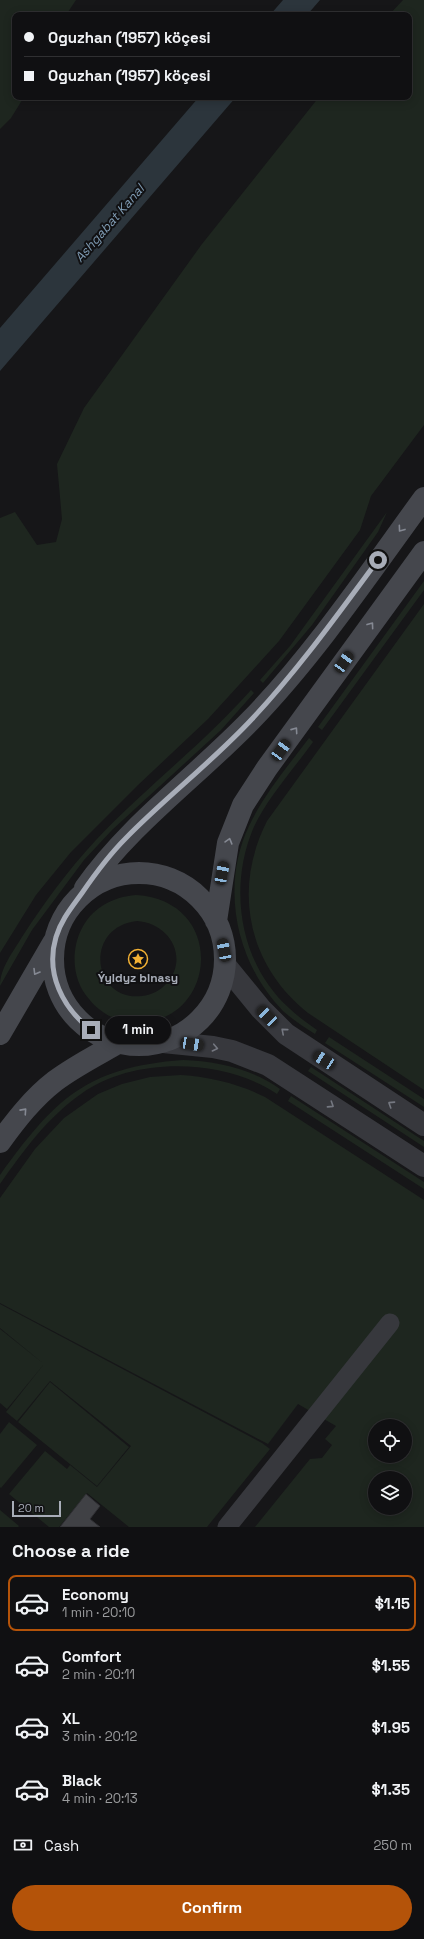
<!DOCTYPE html>
<meta charset="utf-8">
<style>
body{margin:0;font-family:"Space Grotesk",sans-serif;background:#1e1e20;color:#f1f3f6;height:100vh;display:flex;flex-direction:column;font-size:15px;white-space:nowrap}
*{box-sizing:border-box;margin:0}
p{font-size:13px;color:#9c9d9f}
.icon{flex:none;width:22px;height:22px;fill:none;stroke:currentColor;stroke-width:2;stroke-linecap:round;stroke-linejoin:round}
.map{position:relative;height:1527px;overflow:hidden}
.sheet{display:flex;flex-direction:column;background:#101012;flex:1}
.sheet>*{flex:none}
.top-card{position:absolute;left:12px;top:12px;width:400px;height:88px;border-radius:8px;box-shadow:0 2px 10px #0003,0 0 0 1px #303032;display:grid;align-content:center;height:88px;padding:0 12px;background:#101012}
.fabs{position:absolute;left:368px;top:1419px;display:grid;gap:8px}
.fabs a{display:grid;place-items:center;width:44px;height:44px;border-radius:50%;background:#101012;box-shadow:0 2px 10px #0003,0 0 0 1px #303032;font-size:20px}
.scale{position:absolute;left:12px;bottom:10px;width:49px;box-sizing:border-box;padding-left:4px;border:2px solid #a8adb8;border-top:0;font-size:11px;line-height:14px;white-space:nowrap;color:#a8adb8;-webkit-text-stroke:3px #111113;paint-order:stroke}
.end{position:absolute;width:18px;height:18px;margin:-9px;border:5px solid #a8adb8;background:#111;box-shadow:0 0 0 2px #111}
.from{border-radius:50%}
.bubble{position:absolute;height:28px;border-radius:14px;background:#101012;box-shadow:0 2px 10px #0003,0 0 0 1px #303032;font-size:13px;font-weight:700;line-height:28px;text-align:center}
.car{position:absolute;width:12px;height:24px;margin:-12px -6px;border-radius:5px;box-shadow:0 0 3px 1px #0007;background:linear-gradient(#222 24%,#8ab4d8 0 40%,#222 0 76%,#8ab4d8 0 86%,#222 0)}
.top-card b{display:flex;align-items:center;gap:14px;height:38px;font-size:15px}
.top-card b+b{border-top:1px solid #303032}
.top-card i{width:10px;height:10px;background:#f1f3f6}
ul{padding:0;list-style:none}
li{display:flex;align-items:center;gap:12px;height:56px;margin:0 8px 6px;padding:0 4px;border:2px solid transparent;border-radius:8px}
li div{flex:1}
li b{display:block;font-size:15px}
li em{font-style:normal;font-weight:700}
li.active{border-color:#b45309}
li>.icon{width:36px;height:36px;stroke-width:1.5}
h2{padding:0 12px;font-size:18px;line-height:48px}
.pay{display:flex;align-items:center;gap:10px;height:44px;padding:0 12px;font-size:15px}
.pay p{margin-inline-start:auto}
.action{display:flex;gap:8px;margin-top:auto;padding:8px 12px}
.action a{flex:1;height:46px;border-radius:24px;background:#b45309;color:#fff;font-size:16px;font-weight:700;line-height:46px;text-align:center}
.map>svg:first-child{display:block}
.green{fill:#1e261f;fill-rule:evenodd}
.water{fill:#2c353c}
.building{fill:#404145;stroke:#303034}
.lines{fill:none;stroke-linecap:round;stroke-linejoin:round}
.minor{stroke:#37383d;stroke-width:19}
.tertiary{stroke:#37383d;stroke-width:22}
.secondary{stroke:#45474d;stroke-width:22}
.oneway{stroke:#858993}
.oneway2{stroke:#757881}
.route{stroke:#a8adb8;stroke-width:5}
.labels{text-anchor:middle;stroke-width:4;stroke-linejoin:round;paint-order:stroke}
.poi-label{font-size:12px;font-weight:bold;fill:#a8adb8;stroke:#111113}
.water-label{font-size:13px;font-style:italic;fill:#7f9bb3;stroke:#111113}
</style>
<div class="map">
<svg width="424" height="1527" viewBox="0 0 424 1527">
<rect width="100%" height="100%" fill="#161618"/>
<path class="green" d="M 0,0 L 76,0 L 66,15 L 15,15 L 15,97 L 24,97 L 11,118 L 0,129 Z
M 403,0 L 424,0 L 424,425 L 371,496 L 360,530 L 279,641 L 208,719 L 137,786 L 71,852 L 36,895 L 0,953 L 0,518 L 15,512 L 37,545 L 56,542 L 62,519 L 57,464 L 84,408 L 202,244 L 319,97 L 409,97 L 409,15 L 389,15 Z
M 387,512 L 378,532 L 312,625 L 263,683 L 260,680 L 290,646 Z
M 424,581 L 424,590 L 322,730 L 318,727 Z
M 424,604 L 424,1090 L 308,1013 C 248,965 232,890 267,821 Z
M 251,690 L 254,693 L 221,730 L 112,830 L 84,860 L 32,930 L 0,986 C 0,968 13,952 22,937 C 44,903 68,870 96,840 C 145,788 203,744 251,690 Z
M 309,738 L 313,742 C 293,770 267,798 253,829 C 228,889 240,964 289,1008 C 297,1016 307,1023 317,1030 L 315,1034 C 304,1027 293,1020 283,1011 C 236,963 220,887 249,826 C 264,794 288,766 309,738 Z
M 136,895 C 230,901 216,1028 133,1022 C 115,1021 100,1013 89,999 C 65,972 72,925 102,906 C 113,899 124,896 136,895 ZM 137,921 C 168,923 189,955 168,982 C 161,990 152,995 142,996 C 92,1002 83,927 137,921 Z
M 329,1037 L 424,1099 L 424,1107 L 325,1043 Z
M 183,1060 C 217,1061 252,1069 280,1089 L 277,1094 C 224,1058 133,1056 81,1094 C 47,1118 24,1150 0,1184 L 0,1175 C 54,1100 86,1067 183,1060 Z
M 311,1067 L 424,1141 L 424,1147 L 308,1071 Z
M 181,1075 C 211,1077 239,1084 265,1097 L 424,1200 L 424,1527 L 255,1527 L 310,1459 L 322,1458 L 332,1445 L 325,1439 L 336,1426 L 298,1404 L 268,1444 L 0,1303 L 0,1198 L 35,1149 L 64,1118 L 98,1094 L 122,1084 L 150,1077 ZM 375,1426 L 405,1426 L 405,1456 L 375,1456 ZM 375,1478 L 405,1478 L 405,1508 L 375,1508 Z
M 291,1096 L 424,1182 L 424,1189 L 288,1101 Z
M 0,1304 L 262,1443 L 270,1449 L 207,1527 L 129,1527 L 87,1493 L 59,1527 L 49,1527 L 9,1494 L 45,1451 L 67,1469 L 70,1465 L 97,1487 L 131,1446 L 50,1381 L 17,1421 L 6,1412 L 44,1364 L 0,1328 Z
M 0,1329 L 44,1364 L 7,1409 L 0,1403 Z
M 50,1382 L 129,1447 L 97,1486 L 18,1422 Z
M 9,1422 L 37,1445 L 1,1488 L 0,1487 L 0,1434 Z
M 0,1510 L 19,1526 L 18,1527 L 0,1527 Z"/>
<path class="water" d="M 283,0 L 320,0 L 307,15 L 270,15 Z
M 199,97 L 236,97 L 0,371 L 0,328 Z"/>
<path class="building" d="M 86,1494 L 100,1506 L 90,1519 L 100,1527 L 60,1527 Z"/>
<g class="lines">
<path class="minor" d="M 227,1527 L 390,1323"/>
<path class="tertiary" d="M 225,965 L 261,1009 L 286,1034 L 424,1125
M 163,1042 L 213,1047 L 232,1051 L 268,1065 L 424,1166"/>
<path class="secondary" d="M53 959a86 86 0 1 1 172 0a86 86 0 1 1-172 0Z
M 85,888 C 130,824 196,777 251,720 C 314,655 370,572 424,498
M 216,921 L 228,843 L 243,805 L 267,768 L 424,552
M 0,1034 L 53,943
M 0,1142 C 16,1120 33,1098 55,1081 C 75,1066 97,1055 118,1043"/>
</g>
<defs><path id="oneway-chevron" d="M-2-3.5L2.5 0L-2 3.5" fill="none" stroke-width="1.6" stroke-linecap="round" stroke-linejoin="round"/></defs>
<g class="oneway">
<use href="#oneway-chevron" transform="translate(401 529) rotate(126)"/>
<use href="#oneway-chevron" transform="translate(371 625) rotate(-54)"/>
<use href="#oneway-chevron" transform="translate(295 730) rotate(-55)"/>
<use href="#oneway-chevron" transform="translate(229 841) rotate(-74)"/>
<use href="#oneway-chevron" transform="translate(36 972) rotate(121)"/>
<use href="#oneway-chevron" transform="translate(24 1111) rotate(-48)"/>
</g>
<g class="oneway2">
<use href="#oneway-chevron" transform="translate(284 1031) rotate(-139)"/>
<use href="#oneway-chevron" transform="translate(215 1048) rotate(12)"/>
<use href="#oneway-chevron" transform="translate(391 1104) rotate(-147)"/>
<use href="#oneway-chevron" transform="translate(331 1105) rotate(33)"/>
</g>
<g class="lines">
<path class="route" d="M 91,1030 C 63,1008 45,974 56,937 C 61,920 72,907 82,893 C 95,874 109,855 126,838 C 166,797 212,762 252,719 C 298,670 338,614 378,560"/>
</g>
<defs>
<symbol id="sight-ring" viewBox="-11 -11 22 22"><circle r="9.5" fill="#111113" stroke="#f2b134" stroke-width="1.5"/><path d="M0-6L1.8-2.2L6-1.7L2.9 1.2L3.7 5.4L0 3.3L-3.7 5.4L-2.9 1.2L-6-1.7L-1.8-2.2Z" fill="#f2b134"/></symbol>
</defs>
<g fill-rule="evenodd">
<use href="#sight-ring" x="127" y="948" width="22" height="22"/>
</g>
<g class="labels">
<g class="poi-label">
<text x="138" y="982">Ýyldyz binasy</text>
</g>
<g class="water-label">
<text transform="translate(109 223) rotate(-49)" y="5">Ashgabat Kanal</text>
</g>
</g>
</svg>
<div class="fabs">
<a><svg class="icon" aria-label="locate" viewBox="0 0 24 24"><circle cx="12" cy="12" r="6"/><path d="M12 2v4M12 18v4M2 12h4M18 12h4"/></svg></a>
<a><svg class="icon" aria-label="layers" viewBox="0 0 24 24"><path d="M12 4l9 5-9 5-9-5zM3 14l9 5 9-5"/></svg></a>
</div>
<div class="scale">20 m</div>
<i class="end from" style="left:378px;top:560px"></i>
<i class="end" style="left:91px;top:1030px"></i>
<div class="bubble" style="left:105px;top:1016px;width:66px">1 min</div>
<i class="car" style="left:344px;top:662px;rotate:36deg"></i>
<i class="car" style="left:281px;top:750px;rotate:36deg"></i>
<i class="car" style="left:222px;top:873px;rotate:11deg"></i>
<i class="car" style="left:224px;top:950px;rotate:349deg"></i>
<i class="car" style="left:267px;top:1016px;rotate:316deg"></i>
<i class="car" style="left:192px;top:1044px;rotate:99deg"></i>
<i class="car" style="left:324px;top:1060px;rotate:303deg"></i>
<div class="top-card">
<b><i class="from"></i>Oguzhan (1957) köçesi</b>
<b><i></i>Oguzhan (1957) köçesi</b>
</div>
</div>
<section class="sheet">
<h2>Choose a ride</h2>
<ul>
<li class="active"><svg class="icon" aria-label="car" viewBox="0 0 24 24"><path d="M5 17H2v-5l4-1 3-4h7l3 4 3 1v5h-3M9 17h6M6 11h13"/><circle cx="7" cy="17" r="2"/><circle cx="17" cy="17" r="2"/></svg><div><b>Economy</b><p>1 min · 20:10</p></div><em>$1.15</em></li>
<li><svg class="icon" aria-label="car" viewBox="0 0 24 24"><path d="M5 17H2v-5l4-1 3-4h7l3 4 3 1v5h-3M9 17h6M6 11h13"/><circle cx="7" cy="17" r="2"/><circle cx="17" cy="17" r="2"/></svg><div><b>Comfort</b><p>2 min · 20:11</p></div><em>$1.55</em></li>
<li><svg class="icon" aria-label="car" viewBox="0 0 24 24"><path d="M5 17H2v-5l4-1 3-4h7l3 4 3 1v5h-3M9 17h6M6 11h13"/><circle cx="7" cy="17" r="2"/><circle cx="17" cy="17" r="2"/></svg><div><b>XL</b><p>3 min · 20:12</p></div><em>$1.95</em></li>
<li><svg class="icon" aria-label="car" viewBox="0 0 24 24"><path d="M5 17H2v-5l4-1 3-4h7l3 4 3 1v5h-3M9 17h6M6 11h13"/><circle cx="7" cy="17" r="2"/><circle cx="17" cy="17" r="2"/></svg><div><b>Black</b><p>4 min · 20:13</p></div><em>$1.35</em></li>
</ul>
<div class="pay"><svg class="icon" aria-label="cash" viewBox="0 0 24 24"><path d="M3 7h18v10H3z"/><circle cx="12" cy="12" r="2"/></svg>Cash<p>250 m</p></div>
<div class="action"><a>Confirm</a></div>
</section>
